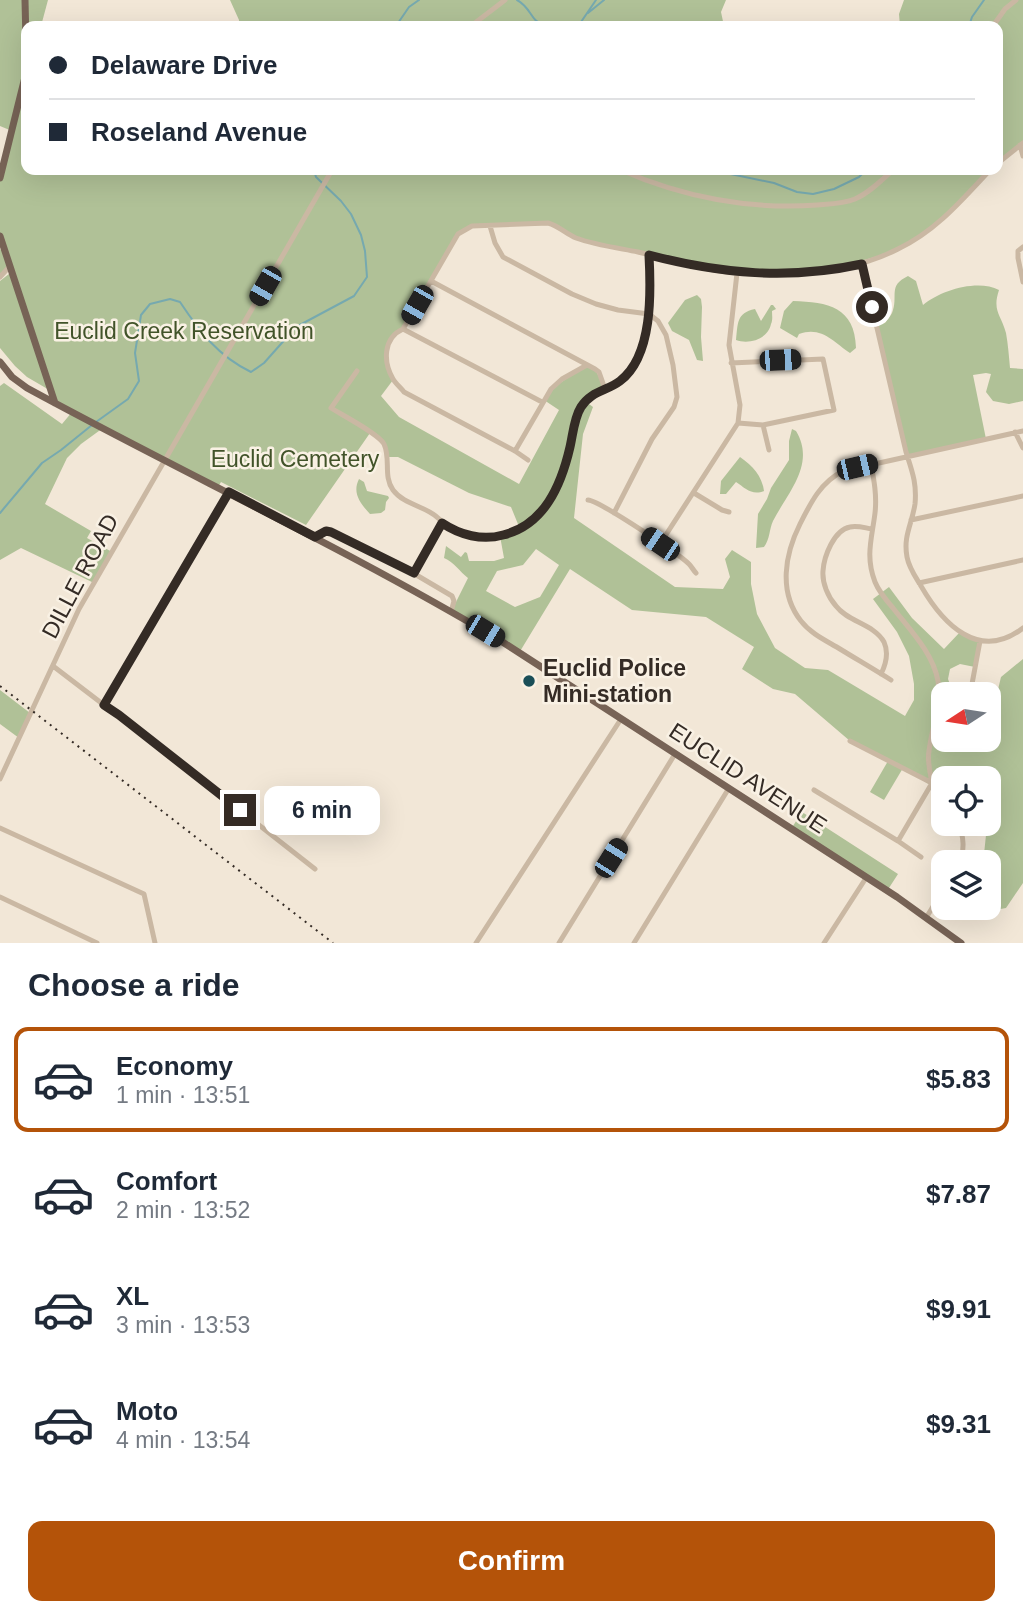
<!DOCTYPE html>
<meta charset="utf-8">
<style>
body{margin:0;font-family:Helvetica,sans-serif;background:#f6f6f7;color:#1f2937;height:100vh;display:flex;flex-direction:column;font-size:26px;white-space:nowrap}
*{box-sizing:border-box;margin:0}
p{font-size:23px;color:#747a83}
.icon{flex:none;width:38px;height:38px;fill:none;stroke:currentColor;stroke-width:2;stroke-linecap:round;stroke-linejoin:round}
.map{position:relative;height:943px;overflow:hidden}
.side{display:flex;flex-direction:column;background:#fff;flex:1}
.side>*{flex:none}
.guide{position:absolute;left:21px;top:21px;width:982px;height:154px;border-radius:14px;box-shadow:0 7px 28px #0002;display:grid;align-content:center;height:154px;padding:0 28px;background:#fff}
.needle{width:46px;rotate:258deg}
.buttons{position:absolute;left:931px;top:682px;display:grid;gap:14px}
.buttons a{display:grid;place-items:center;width:70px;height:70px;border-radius:14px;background:#fff;box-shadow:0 7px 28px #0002;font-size:35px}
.end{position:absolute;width:32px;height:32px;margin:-16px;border:9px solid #342b25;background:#fff;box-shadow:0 0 0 4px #fff}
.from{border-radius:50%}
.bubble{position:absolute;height:49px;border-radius:14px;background:#fff;box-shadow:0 7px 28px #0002;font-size:23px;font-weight:800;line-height:49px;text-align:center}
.car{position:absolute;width:21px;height:42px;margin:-21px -10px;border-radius:9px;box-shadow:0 0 5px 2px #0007;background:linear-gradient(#222 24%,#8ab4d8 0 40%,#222 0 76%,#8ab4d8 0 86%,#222 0)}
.guide b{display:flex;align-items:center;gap:24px;height:66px;font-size:26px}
.guide b+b{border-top:2px solid #e0e1e3}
.guide i{width:18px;height:18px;background:#1f2937}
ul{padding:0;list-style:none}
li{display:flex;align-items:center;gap:21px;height:105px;margin:0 14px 10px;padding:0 14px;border:4px solid transparent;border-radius:14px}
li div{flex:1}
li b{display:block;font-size:26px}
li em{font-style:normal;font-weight:800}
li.active{border-color:#b45309}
li>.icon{width:63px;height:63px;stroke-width:1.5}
h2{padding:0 28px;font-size:32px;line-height:84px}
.cta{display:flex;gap:14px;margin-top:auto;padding:14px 28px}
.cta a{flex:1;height:80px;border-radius:14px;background:#b45309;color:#fff;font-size:28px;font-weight:800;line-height:80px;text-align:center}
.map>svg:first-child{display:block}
.green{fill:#b0c197;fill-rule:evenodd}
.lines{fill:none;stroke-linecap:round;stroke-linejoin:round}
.stream{stroke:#76a9af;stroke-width:2}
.minor{stroke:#cab8a3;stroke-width:5}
.major{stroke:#776356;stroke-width:7}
.rail{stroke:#342b25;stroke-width:2;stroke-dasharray:2 5;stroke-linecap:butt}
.route{stroke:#342b25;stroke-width:9}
.poi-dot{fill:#1a4e57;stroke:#f9f1e4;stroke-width:2.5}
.labels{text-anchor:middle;stroke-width:5;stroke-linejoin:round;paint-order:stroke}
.park-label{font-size:23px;fill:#415329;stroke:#f9f1e4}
.street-label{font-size:23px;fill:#342b25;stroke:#f9f1e4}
.poi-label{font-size:23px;font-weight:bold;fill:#342b25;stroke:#f9f1e4;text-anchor:start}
</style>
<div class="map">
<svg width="1023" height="943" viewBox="0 0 1023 943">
<rect width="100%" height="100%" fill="#f2e7d7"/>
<path class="green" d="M 0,0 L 48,0 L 41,26 L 26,26 L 26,170 L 990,170 L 954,210 L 898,250 L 828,271 L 776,274 L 707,268 L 576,238 L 556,225 L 472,226 L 458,234 L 403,329 L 396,332 L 386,352 L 393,380 L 381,396 L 399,417 L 519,484 L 559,410 L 544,400 L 551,389 L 587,365 L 595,369 L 605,389 L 585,401 L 593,407 L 583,434 L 574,518 L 675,587 L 723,589 L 730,577 L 725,559 L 732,550 L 751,562 L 751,584 L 757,614 L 775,648 L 805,668 L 828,670 L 905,716 L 914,700 L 914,684 L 909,656 L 897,632 L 873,599 L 889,587 L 912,618 L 944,649 L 960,632 L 980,641 L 975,667 L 960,664 L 950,669 L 948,679 L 954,695 L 943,695 L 943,740 L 989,740 L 989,705 L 995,702 L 1001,677 L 1023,659 L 1023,883 L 1006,908 L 984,912 L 978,908 L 989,908 L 989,863 L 961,863 L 963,856 L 984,854 L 986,835 L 985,824 L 989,824 L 989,779 L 943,779 L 943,796 L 940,791 L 903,768 L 884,800 L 870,792 L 888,761 L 850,741 L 795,694 L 773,689 L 742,669 L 754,647 L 706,617 L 632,610 L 570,569 L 519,653 L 451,612 L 468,578 C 460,572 454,562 444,558 L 446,546 L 461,557 L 465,552 L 467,553 L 469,561 L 494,561 L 504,558 L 500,536 L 520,529 L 511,507 L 469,493 L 398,457 L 386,457 L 384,444 L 370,433 L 306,525 L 221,482 L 218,487 L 103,428 L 81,444 L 67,458 L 45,504 L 91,531 L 87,538 L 112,552 L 94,583 L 21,548 L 0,560 L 0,386 L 4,383 L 62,424 L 72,412 L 55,403 L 51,391 L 27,377 L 15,366 L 0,348 L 0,281 L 14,270 L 10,267 L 0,277 L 0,250 L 3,247 L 0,236 L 0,178 L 12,131 L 0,126 ZM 536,549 L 559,565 L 540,597 L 515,607 L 486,591 L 497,571 L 523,565 Z
M 230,0 L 726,0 L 721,12 L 724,26 L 239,26 L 239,20 Z
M 904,0 L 1023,0 L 1023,143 L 998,163 L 998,26 L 900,26 L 899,14 Z
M 908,276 L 916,281 L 923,305 C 941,290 978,279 999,290 C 992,311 1001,314 1006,333 C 1008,344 1009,357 1010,368 L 1023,369 L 1023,401 L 1009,404 L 993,401 L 986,392 L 991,374 L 986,373 L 973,375 L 986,439 L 907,456 L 877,325 L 885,323 C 887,320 890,317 892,313 C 899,296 887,286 908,276 Z
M 697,295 L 701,299 L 702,307 L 701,337 L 703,361 L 697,360 L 689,340 L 672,331 L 668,323 L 685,300 Z
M 793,301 C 828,302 855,307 856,348 L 850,353 C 833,342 822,326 799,334 L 797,338 L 780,328 L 784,311 Z
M 771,305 L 773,305 L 776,309 L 772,311 C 772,315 773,320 771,324 C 768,339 749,345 736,340 C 738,324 736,313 755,309 L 761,321 Z
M 792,429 L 796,431 C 816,464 788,492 773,521 C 769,530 770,539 764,547 L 756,548 L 758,514 L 767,499 L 771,488 L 789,460 L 789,441 Z
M 740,457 C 753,466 762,476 764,491 C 752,496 745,488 736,482 L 726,494 L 720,494 L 721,481 Z
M 359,479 L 364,482 L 367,491 L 388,496 L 389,498 L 386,502 L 385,510 L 381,513 L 370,514 C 360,503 352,493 359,479 Z
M 0,690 L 30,713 L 19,738 L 0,724 Z
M 802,812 L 898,874 L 887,891 L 791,829 Z"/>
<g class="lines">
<path class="stream" d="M 517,0 C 532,8 529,20 545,26
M 588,13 L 604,0
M 396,26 L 409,7 L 419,0
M 576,26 L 581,22 L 596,0
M 969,26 L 972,17 L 984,0
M 670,170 L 678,174 L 702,171 L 721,172 L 774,183 L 797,192 L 813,194 L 834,189 L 859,177 L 866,170
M 96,422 L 128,399 L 139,381 L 135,353 L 141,315 L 150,304 L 170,299 L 180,302 C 200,332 218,356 251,372 L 264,363 L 296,327 L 354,296 L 367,277 L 365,251 L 361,235 L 351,214 L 341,201 L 316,177 L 314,170
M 0,513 L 42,463 L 61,450 L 92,425"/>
<path class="minor" d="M 471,26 L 505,0
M 993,26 L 1005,9 L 1016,0
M 1020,145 L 1023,156
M 998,163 L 1023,143
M 621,170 C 682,197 750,210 817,205 C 829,204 843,204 855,199 C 869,193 882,180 893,170
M 490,226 L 495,243 L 503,257 L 572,294 L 596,304 L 618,310 L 649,314 L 658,321 L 666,335 L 673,365 L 677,397 L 674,407 L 652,439 L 614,513
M 1023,247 L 1018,251 L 1018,258 L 1023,282
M 862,264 L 906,452 C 912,471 917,483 915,504 C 912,524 903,536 907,557 C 909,568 915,576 921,586 C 943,624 979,662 1023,628
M 0,277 L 10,266
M 431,281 L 595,369 L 599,372 L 605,389
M 403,329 L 542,402
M 731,363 L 823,359 L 834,410 L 763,425 L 738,423
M 357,371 L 331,408 C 342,415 379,434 384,444 C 391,459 383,476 393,490 C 404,505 426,506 438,518 C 452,532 472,538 492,537 C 534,535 558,495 567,458 C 571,443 572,426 579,412 C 588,391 604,392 620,381 C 653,357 651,291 649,255
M 763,425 L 769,450
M 1015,432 L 1023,448
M 515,451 L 551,389 L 562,379 L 587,365
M 528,460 L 515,451 L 404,392 C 401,388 396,384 393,379 C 383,362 383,338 403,329 L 458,234 L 472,226 L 548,223 C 559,226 566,234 576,238 C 595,245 618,248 638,252 C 671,260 703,270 737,273 C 791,277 849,274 898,249 C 936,231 962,200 990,170
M 871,464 C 874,480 877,496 875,513 C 872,538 865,556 875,582 C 879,592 886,600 893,608 C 910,630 933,653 938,681 C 941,708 932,726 929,751 C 927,761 930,772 932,783 L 940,791 L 943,796
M 694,493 L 722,510 L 729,512
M 588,500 C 600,501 679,554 689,564 C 692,567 693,570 696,573
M 911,520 L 1023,496
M 872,529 C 865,528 857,525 850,527 C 834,530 824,556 823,571 C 822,583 828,597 836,606 C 848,622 874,624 884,642 C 889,653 886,664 881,674
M 315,537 L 326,531 L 331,532 L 413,573 L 452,596 L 454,601 L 451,612
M 660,544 L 738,423 L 740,405 L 729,345 L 737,273
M 413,573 L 442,523
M 919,583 L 1023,560
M 53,666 L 104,705 L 119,715 L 315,869
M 891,680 C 875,670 858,660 840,649 C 827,641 811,634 801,621 C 778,592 785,554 800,524 C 811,502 821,482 843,471 L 1023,431
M 972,684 L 980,641
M 104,705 L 229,492
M 850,741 L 932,783 L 898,841
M 0,779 L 79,609 L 332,170
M 814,790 L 898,841 L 921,857
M 959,824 C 964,838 964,848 961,863
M 0,828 L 144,894 L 155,943
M 0,897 L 97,943
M 926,918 L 943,890
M 476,943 L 621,719
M 559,943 L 675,754
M 634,943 L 729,788
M 824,943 L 866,878"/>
<path class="major" d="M 25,0 L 26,43
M 0,178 L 26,73
M 0,236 L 55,403
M 0,362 L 12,377 L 27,388 C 185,474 347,549 501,641 L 897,897 L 961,943"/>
<path class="rail" d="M 0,686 L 333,943"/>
</g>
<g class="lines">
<path class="route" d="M 240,810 L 119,715 L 104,705 L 229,492 L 315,537 L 326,531 L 331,532 L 414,573 L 442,523 C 460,535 482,541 503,535 C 544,525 561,486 570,447 C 573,434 574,418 581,407 C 591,391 607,391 620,381 C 653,356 651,292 649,255 C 721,274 789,280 862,264 L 872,307"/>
</g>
<circle class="poi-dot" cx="529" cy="681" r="7"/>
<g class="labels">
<g class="park-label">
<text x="184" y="339">Euclid Creek Reservation</text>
<text x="295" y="467">Euclid Cemetery</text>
</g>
<g class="street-label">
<text transform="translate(80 576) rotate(-62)" y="8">DILLE ROAD</text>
<text transform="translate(748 778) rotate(33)" y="8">EUCLID AVENUE</text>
</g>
<g class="poi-label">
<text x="543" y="676">Euclid Police<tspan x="543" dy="26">Mini-station</tspan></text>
</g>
</g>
</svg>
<div class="buttons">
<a><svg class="needle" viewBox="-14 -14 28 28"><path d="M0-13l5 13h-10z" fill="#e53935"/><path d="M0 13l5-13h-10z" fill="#747a83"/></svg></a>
<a><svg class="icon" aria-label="locate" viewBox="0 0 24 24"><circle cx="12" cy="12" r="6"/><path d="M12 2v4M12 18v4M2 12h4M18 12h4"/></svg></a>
<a><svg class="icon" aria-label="layers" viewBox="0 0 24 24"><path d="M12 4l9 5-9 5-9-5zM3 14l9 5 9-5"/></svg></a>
</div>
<i class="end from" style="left:872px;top:307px"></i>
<i class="end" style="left:240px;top:810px"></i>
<div class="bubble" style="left:264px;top:786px;width:116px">6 min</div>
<i class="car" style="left:265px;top:286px;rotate:210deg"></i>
<i class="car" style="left:417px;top:305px;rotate:210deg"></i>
<i class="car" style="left:780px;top:360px;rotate:88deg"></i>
<i class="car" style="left:857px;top:467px;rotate:77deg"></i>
<i class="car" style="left:660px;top:544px;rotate:304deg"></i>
<i class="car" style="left:485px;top:631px;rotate:121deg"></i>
<i class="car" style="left:611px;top:858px;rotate:32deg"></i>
<div class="guide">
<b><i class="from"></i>Delaware Drive</b>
<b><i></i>Roseland Avenue</b>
</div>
</div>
<section class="side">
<h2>Choose a ride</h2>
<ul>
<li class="active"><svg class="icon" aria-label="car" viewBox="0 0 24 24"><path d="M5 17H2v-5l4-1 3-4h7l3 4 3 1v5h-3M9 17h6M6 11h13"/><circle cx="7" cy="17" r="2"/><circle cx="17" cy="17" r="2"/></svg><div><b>Economy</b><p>1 min · 13:51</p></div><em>$5.83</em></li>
<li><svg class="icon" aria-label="car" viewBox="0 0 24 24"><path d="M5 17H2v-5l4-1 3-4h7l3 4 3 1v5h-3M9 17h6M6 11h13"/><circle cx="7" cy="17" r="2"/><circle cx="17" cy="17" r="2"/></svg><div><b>Comfort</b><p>2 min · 13:52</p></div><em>$7.87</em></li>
<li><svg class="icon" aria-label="car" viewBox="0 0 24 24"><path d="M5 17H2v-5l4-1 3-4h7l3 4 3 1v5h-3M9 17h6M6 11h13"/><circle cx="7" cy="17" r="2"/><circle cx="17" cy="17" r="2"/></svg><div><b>XL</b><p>3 min · 13:53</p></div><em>$9.91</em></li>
<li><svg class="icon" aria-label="car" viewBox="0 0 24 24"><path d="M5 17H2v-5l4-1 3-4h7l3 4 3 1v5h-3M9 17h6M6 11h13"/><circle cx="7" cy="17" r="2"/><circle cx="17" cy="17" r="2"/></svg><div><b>Moto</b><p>4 min · 13:54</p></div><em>$9.31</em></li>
</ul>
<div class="cta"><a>Confirm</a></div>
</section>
